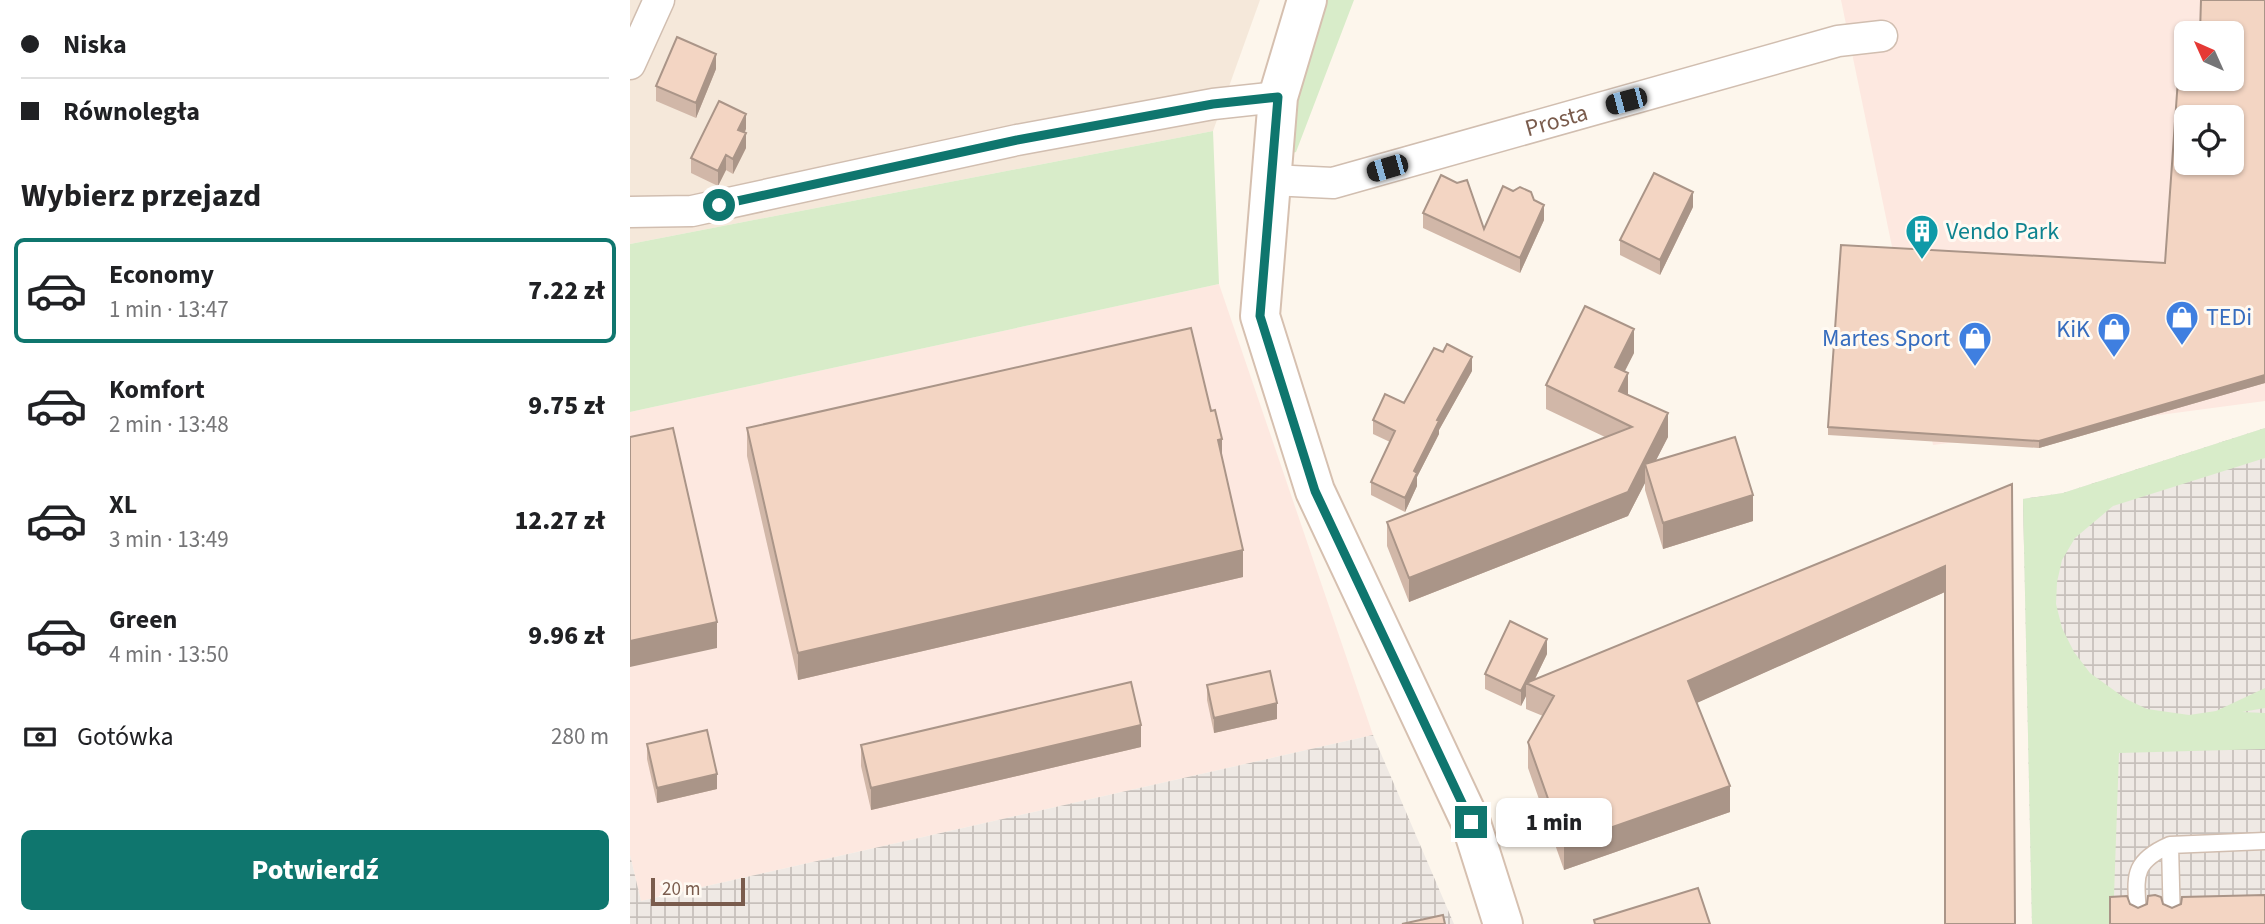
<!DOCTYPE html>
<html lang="pl">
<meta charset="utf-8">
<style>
body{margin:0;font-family:"Source Sans 3",sans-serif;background:#f2f2f2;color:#202124;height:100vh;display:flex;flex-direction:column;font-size:26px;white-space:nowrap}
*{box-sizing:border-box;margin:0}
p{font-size:23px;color:#757577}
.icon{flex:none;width:38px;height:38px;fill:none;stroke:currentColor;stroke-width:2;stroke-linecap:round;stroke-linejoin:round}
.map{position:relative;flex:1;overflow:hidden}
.panel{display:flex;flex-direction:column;background:#fff;width:630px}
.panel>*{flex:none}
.banner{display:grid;align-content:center;height:154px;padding:0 21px;background:#fff}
.needle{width:46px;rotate:315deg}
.tools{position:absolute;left:1544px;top:21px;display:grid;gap:14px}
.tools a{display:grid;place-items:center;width:70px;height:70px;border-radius:10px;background:#fff;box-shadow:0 2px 5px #0004;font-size:35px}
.scale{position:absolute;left:21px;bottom:18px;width:94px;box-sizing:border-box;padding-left:7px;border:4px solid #7a5c4d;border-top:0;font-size:19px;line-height:24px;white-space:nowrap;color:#7a5c4d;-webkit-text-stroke:5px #fffaf3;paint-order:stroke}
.end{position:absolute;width:32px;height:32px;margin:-16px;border:9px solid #0f766e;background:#fff;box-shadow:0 0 0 4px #fff}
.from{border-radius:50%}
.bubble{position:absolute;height:49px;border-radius:10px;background:#fff;box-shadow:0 2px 5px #0004;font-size:23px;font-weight:800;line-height:49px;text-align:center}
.car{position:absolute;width:21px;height:42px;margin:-21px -10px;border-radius:9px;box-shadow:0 0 5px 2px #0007;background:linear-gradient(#222 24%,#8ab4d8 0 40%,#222 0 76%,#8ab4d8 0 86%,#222 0)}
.banner b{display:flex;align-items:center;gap:24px;height:66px;font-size:26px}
.banner b+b{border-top:2px solid #e0e0e0}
.banner i{width:18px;height:18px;background:#202124}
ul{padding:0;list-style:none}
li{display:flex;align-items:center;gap:21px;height:105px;margin:0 14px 10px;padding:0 7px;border:4px solid transparent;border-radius:10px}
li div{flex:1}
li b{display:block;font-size:26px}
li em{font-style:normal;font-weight:800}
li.active{border-color:#0f766e}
li>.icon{width:63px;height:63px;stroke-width:1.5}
h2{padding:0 21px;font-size:32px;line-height:84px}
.pay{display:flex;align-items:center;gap:18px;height:77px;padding:0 21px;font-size:26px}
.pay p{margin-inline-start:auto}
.primary-button{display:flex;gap:14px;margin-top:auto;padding:14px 21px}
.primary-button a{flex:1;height:80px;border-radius:10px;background:#0f766e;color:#fff;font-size:28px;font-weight:800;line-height:80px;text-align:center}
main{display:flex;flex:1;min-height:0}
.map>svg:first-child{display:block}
.residential{fill:#f5e8da}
.commercial{fill:#fde8e0;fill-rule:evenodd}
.industrial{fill:url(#industrial-grid)}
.green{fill:#d8ecc9}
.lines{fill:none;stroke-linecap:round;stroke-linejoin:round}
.lane-casing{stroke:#d1beb0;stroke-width:19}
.street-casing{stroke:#d1beb0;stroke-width:33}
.secondary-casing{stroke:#d6c0b0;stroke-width:42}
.lane{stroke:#fff;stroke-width:16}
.street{stroke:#fff;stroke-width:30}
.secondary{stroke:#fff;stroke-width:38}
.wall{fill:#d1b7a8}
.shaded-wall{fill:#aa9588}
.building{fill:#f3d5c3;stroke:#aa9588;stroke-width:2;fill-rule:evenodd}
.route{stroke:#0f766e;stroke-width:9}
.labels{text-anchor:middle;stroke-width:6;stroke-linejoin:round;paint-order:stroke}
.street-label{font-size:24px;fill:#7a5c4d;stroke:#fffaf3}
.culture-label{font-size:24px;fill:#0d838f;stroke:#fffaf3;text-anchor:start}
.shop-label{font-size:24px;fill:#366cbe;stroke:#fffaf3;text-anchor:end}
</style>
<main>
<section class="panel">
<div class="banner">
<b><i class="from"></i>Niska</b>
<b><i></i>Równoległa</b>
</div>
<h2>Wybierz przejazd</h2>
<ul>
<li class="active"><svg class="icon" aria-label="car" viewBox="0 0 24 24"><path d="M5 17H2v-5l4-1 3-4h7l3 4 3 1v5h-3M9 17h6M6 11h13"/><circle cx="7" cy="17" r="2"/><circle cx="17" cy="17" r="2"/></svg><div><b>Economy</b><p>1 min · 13:47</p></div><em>7.22 zł</em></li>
<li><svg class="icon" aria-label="car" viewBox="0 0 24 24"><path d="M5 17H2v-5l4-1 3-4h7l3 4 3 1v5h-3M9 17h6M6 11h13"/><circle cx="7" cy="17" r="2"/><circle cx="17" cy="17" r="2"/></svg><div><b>Komfort</b><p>2 min · 13:48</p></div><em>9.75 zł</em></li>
<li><svg class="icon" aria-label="car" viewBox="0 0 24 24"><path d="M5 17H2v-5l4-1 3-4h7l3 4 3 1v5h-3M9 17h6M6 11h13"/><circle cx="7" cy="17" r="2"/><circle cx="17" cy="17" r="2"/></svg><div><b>XL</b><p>3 min · 13:49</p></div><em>12.27 zł</em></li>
<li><svg class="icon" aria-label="car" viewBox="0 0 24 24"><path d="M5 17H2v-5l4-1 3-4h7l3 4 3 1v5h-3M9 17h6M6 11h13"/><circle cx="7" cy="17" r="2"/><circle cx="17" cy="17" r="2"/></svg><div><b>Green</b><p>4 min · 13:50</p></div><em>9.96 zł</em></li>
</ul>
<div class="pay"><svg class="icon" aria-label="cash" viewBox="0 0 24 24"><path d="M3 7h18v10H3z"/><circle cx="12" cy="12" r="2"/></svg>Gotówka<p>280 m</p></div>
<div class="primary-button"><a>Potwierdź</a></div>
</section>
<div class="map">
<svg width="1635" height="924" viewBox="0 0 1635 924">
<defs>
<pattern id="industrial-grid" width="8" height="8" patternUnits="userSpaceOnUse" patternTransform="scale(1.75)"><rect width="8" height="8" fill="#efe9e4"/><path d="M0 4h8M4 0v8" fill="none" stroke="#c7c0bb"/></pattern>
</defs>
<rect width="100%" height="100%" fill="#fdf6ec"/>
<path class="residential" d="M 0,0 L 630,0 L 583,131 L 0,244 Z"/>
<path class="commercial" d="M 1211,0 L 1635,0 L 1635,401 L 1303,445 ZM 1556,33 L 1601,33 L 1601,79 L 1556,79 ZM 1556,117 L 1601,117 L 1601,163 L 1556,163 Z
M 589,284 L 743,735 L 11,901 L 0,855 L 0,412 Z"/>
<path class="industrial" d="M 1635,428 L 1635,924 L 1402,924 L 1393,499 L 1433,493 Z
M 743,735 L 824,924 L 0,924 L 0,855 L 11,901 Z"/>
<path class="green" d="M 684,0 L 724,0 L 666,152 L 662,153 L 676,34 Z
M 583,131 L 589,284 L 0,412 L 0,244 Z
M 1635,428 L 1635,458 L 1483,506 L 1445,538 L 1432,560 L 1427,582 L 1426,604 L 1432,628 L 1444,652 L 1460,673 L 1496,699 L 1517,709 L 1559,715 L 1586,711 L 1635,688 L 1635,708 L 1612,712 L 1635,713 L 1635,749 L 1489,753 L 1483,924 L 1402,924 L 1393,499 L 1433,493 Z"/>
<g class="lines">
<defs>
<path id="lane" d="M 1508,924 C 1508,882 1496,864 1540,845
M 1542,924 L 1540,845 L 1635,841"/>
<g id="street">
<path d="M 0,64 L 29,0"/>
<path id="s1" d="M 641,180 L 703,183 L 1208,41 L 1252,36"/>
<path d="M 0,212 L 62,211 L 387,140 L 583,104 L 648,97"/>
</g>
<path id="secondary" d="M 677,0 L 648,97 L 630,316 L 685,491 L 841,823 L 873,924"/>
</defs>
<use href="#lane" class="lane-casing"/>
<use href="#street" class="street-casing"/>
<use href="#secondary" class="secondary-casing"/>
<use href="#lane" class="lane"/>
<use href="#street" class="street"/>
<use href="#secondary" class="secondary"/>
</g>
<path class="wall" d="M 1635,0 L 1635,383 L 1409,448 L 1198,435 L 1198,427 L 1535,263 L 1568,80 Z
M 86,69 L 66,118 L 26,101 L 26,86 Z
M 116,129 L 115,132 L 116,148 L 103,174 L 96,170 L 88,186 L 61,173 L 61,158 Z
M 904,200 L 914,220 L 890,273 L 793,228 L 793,213 L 854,229 Z
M 1063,207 L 1030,275 L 990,255 L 990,240 Z
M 1004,353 L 995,371 L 998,395 L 1038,437 L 1026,460 L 1123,521 L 1033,549 L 1015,490 L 1015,483 L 998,516 L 779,602 L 757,546 L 757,522 L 975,437 L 916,409 L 916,385 Z
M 842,371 L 809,430 L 809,434 L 787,477 L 787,486 L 775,512 L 741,495 L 741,482 L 760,442 L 743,434 L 743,420 L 774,403 Z
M 117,428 L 592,460 L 613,577 L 168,680 L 117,456 Z
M 1315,592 L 1066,703 L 1100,812 L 934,870 L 898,768 L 898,742 L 913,716 L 896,709 L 896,696 L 891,706 L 855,689 L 855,674 L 917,654 L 905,679 Z
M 577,685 L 647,719 L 584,733 L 577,700 Z
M 17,744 L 87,789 L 27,803 L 17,759 Z
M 231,745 L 511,747 L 241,810 L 231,766 Z"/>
<path class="shaded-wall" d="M 86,54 L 86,69 L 66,118 L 66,103 Z
M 116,114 L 116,129 L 108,145 L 108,130 Z
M 116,133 L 116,148 L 103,174 L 103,159 Z
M 96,155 L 96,170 L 88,186 L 88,171 Z
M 1063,192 L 1063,207 L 1030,275 L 1030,260 Z
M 914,205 L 914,220 L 890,273 L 890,258 Z
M 1004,329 L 1004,353 L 985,390 L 985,367 Z
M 842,357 L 842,371 L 809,430 L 809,434 L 787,477 L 787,486 L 775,512 L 775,498 L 784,471 L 807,420 Z
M 998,373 L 998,397 L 989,391 Z
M 1635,375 L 1635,383 L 1409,448 L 1409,441 Z
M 1038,413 L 1038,437 L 1018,476 L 1015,464 L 1015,483 L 998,516 L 779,602 L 779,578 Z
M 592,439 L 592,467 L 588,440 Z
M 1123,495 L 1123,521 L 1033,549 L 1033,523 Z
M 613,550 L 613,577 L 168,680 L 168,653 Z
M 1315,566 L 1315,592 L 1058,707 L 1058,681 Z
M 87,622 L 87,648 L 0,667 L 0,641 Z
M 917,639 L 917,654 L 902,685 L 896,683 L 896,696 L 891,706 L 891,691 Z
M 647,703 L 647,719 L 584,733 L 584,718 Z
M 511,725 L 511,747 L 241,810 L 241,788 Z
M 87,774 L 87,789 L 27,803 L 27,788 Z
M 1100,786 L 1100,812 L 934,870 L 934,844 Z"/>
<path class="building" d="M 1571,0 L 1635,0 L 1635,375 L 1409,441 L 1198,427 L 1211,245 L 1535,263 L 1548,79 L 1568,80 L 1568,79 L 1601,79 L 1601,33 L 1570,33 ZM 1556,117 L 1601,117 L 1601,163 L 1556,163 Z
M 47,37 L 86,54 L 66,103 L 26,86 Z
M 89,101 L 116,114 L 108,130 L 116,133 L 103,159 L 96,155 L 88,171 L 61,158 Z
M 1024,173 L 1063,192 L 1030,260 L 990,240 Z
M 811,175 L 827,183 L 837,180 L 854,229 L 873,186 L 883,191 L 890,187 L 901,192 L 904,200 L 914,205 L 890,258 L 793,213 Z
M 955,306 L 1004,329 L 985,367 L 998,373 L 989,391 L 1038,413 L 998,492 L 779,578 L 757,522 L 1002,427 L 916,385 Z
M 561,328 L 581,411 L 585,410 L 592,439 L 588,440 L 613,550 L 168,653 L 117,428 Z
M 817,344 L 842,357 L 807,420 L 809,421 L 784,471 L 787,473 L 775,498 L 741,482 L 765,431 L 743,420 L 755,394 L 774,403 L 804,348 L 813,352 Z
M 43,428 L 87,622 L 0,641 L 0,437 Z
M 1105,437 L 1123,495 L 1033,523 L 1015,464 Z
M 1382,484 L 1385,924 L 1315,924 L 1315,566 L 1058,681 L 1100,786 L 934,844 L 898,742 L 924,696 L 896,683 Z
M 880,621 L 917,639 L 891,691 L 855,674 Z
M 640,671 L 647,703 L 584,718 L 577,685 Z
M 501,682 L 511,725 L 241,788 L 231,745 Z
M 77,730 L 87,774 L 27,788 L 17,744 Z
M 1068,888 L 1080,924 L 965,924 L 964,920 Z
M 1525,895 L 1531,897 L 1533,904 L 1542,908 L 1551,904 L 1552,897 L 1635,895 L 1635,924 L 1480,924 L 1480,897 L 1497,896 L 1500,904 L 1508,908 L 1517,904 L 1518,896 Z
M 813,915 L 815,924 L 772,924 Z"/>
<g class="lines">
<path class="route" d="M 89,205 L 387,140 L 583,104 L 648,97 L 630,316 L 685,491 L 841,822"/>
</g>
<defs>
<symbol id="building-pin" viewBox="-11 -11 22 30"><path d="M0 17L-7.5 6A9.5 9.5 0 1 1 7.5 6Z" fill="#0f9aa8" stroke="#fffaf3"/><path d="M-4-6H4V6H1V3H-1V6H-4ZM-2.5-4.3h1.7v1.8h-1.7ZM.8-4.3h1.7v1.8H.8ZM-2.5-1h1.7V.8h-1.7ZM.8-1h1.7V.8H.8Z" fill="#fff"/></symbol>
<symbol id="shop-pin" viewBox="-11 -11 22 30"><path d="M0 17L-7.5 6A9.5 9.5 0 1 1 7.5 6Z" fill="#3f7fe0" stroke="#fffaf3"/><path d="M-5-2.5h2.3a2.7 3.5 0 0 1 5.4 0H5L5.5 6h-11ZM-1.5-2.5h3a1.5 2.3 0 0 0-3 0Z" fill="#fff"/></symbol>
</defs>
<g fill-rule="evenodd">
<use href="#building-pin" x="1273" y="212" width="38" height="52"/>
<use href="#shop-pin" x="1533" y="298" width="38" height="52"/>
<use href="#shop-pin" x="1465" y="310" width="38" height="52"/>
<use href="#shop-pin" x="1326" y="319" width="38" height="52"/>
</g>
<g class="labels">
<g class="street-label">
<text dy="8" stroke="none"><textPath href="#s1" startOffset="294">Prosta</textPath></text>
</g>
<g class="culture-label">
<text x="1316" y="239">Vendo Park</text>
</g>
<g class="shop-label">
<text x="1576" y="325" text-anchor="start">TEDi</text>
<text x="1460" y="337">KiK</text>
<text x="1320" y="346">Martes Sport</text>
</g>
</g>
</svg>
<div class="tools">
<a><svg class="needle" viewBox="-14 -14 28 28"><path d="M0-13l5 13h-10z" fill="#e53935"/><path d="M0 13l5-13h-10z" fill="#757577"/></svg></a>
<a><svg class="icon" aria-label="locate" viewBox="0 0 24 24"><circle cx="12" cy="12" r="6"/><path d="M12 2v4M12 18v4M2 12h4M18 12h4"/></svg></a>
</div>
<div class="scale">20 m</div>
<i class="end from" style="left:89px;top:205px"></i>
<i class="end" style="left:841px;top:822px"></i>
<div class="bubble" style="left:866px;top:798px;width:116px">1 min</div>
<i class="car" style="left:996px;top:101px;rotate:255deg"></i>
<i class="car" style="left:757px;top:168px;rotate:254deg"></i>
</div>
</main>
